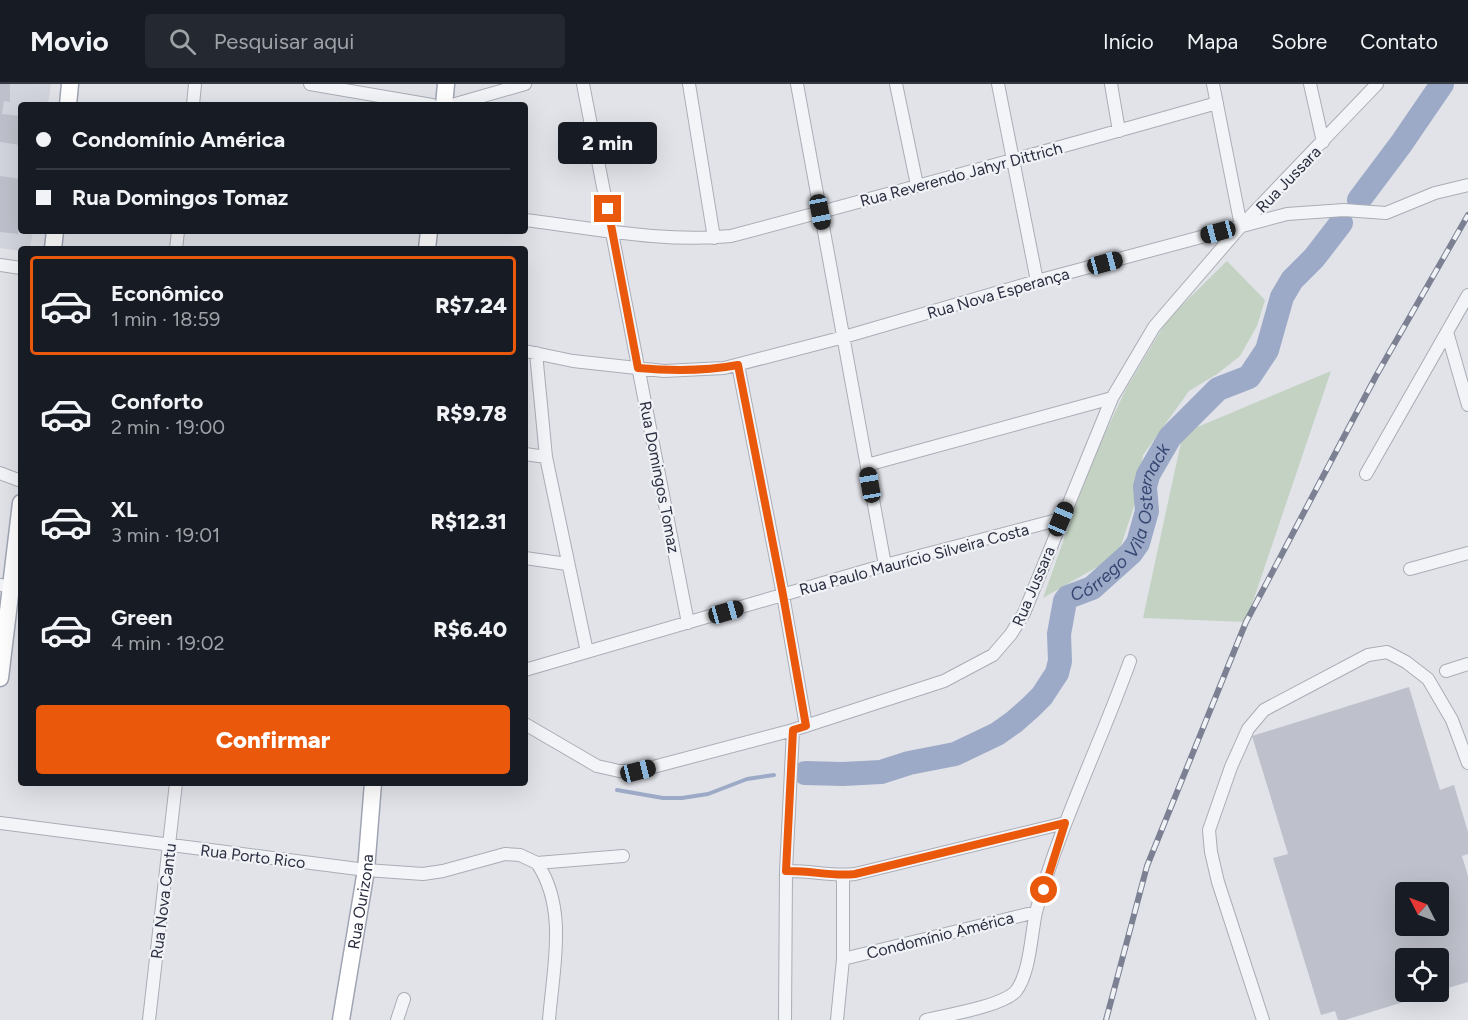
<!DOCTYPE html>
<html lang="pt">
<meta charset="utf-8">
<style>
body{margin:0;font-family:Figtree,sans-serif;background:#242831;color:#f1f3f6;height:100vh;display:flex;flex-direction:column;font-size:22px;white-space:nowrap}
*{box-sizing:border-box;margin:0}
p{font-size:20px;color:#9ea1a6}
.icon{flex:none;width:33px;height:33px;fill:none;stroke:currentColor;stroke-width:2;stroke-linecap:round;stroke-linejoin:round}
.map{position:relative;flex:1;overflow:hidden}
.drawer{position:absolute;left:18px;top:162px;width:510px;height:540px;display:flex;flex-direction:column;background:#171b24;border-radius:6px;box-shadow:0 6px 24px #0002}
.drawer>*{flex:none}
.banner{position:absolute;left:18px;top:18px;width:510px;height:132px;border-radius:6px;box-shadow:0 6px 24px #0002;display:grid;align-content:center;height:132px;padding:0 18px;background:#171b24}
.needle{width:39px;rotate:312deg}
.controls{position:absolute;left:1395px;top:798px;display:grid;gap:12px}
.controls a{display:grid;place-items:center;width:54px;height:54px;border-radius:6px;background:#171b24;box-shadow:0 6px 24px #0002;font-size:30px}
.end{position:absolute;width:27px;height:27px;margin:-14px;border:8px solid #ea580c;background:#fff;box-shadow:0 0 0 3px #fff}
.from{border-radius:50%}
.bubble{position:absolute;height:42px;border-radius:6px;background:#171b24;box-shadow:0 6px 24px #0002;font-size:20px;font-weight:800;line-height:42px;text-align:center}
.car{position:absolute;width:18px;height:36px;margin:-18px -9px;border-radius:8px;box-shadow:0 0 4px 2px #0007;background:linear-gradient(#222 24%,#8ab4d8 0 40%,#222 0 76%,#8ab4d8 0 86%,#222 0)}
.banner b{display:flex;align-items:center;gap:21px;height:57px;font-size:22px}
.banner b+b{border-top:2px solid #363941}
.banner i{width:15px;height:15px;background:#f1f3f6}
ul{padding:10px 0 0;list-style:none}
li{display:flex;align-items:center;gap:18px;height:99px;margin:0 12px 9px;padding:0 6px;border:3px solid transparent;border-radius:6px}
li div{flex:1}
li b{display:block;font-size:22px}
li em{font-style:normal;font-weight:800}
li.current{border-color:#ea580c}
li>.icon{width:54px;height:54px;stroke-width:1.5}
.action{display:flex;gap:12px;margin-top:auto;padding:12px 18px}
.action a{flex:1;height:69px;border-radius:6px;background:#ea580c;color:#fff;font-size:24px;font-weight:800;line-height:69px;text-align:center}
header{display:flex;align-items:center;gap:36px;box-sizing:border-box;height:84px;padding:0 30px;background:#171b24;border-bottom:2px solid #363941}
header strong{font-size:28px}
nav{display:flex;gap:33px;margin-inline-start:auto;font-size:21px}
.search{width:420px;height:54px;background:#242831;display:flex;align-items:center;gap:15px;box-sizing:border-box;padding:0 21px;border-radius:6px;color:#9ea1a6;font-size:22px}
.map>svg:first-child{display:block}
.built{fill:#d3d5de}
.green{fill:#c3d2c2}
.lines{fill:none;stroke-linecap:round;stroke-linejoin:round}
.stream{stroke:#9daac7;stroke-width:4}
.river{stroke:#9daac7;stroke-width:24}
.building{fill:#bec1cb;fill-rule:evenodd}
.minor-casing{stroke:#aaadb6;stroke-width:14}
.major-casing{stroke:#a0a5b4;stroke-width:19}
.minor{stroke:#f3f4f7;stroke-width:12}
.major{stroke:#fff;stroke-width:16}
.rail-casing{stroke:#7b8092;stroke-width:6}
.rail{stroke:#f0f2f6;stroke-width:4;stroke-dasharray:11;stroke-linecap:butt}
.route{stroke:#ea580c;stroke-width:8}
.labels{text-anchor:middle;stroke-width:4.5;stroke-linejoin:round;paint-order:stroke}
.street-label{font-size:16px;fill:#2a2e40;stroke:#f0f2f6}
.water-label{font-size:18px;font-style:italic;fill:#354672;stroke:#f0f2f6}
</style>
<header>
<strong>Movio</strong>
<div class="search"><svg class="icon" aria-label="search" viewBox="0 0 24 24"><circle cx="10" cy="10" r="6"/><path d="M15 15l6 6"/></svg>Pesquisar aqui</div>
<nav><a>Início</a><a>Mapa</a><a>Sobre</a><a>Contato</a></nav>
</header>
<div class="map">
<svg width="1468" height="936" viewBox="0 0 1468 936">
<rect width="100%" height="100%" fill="#e1e3e9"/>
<path class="built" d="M 0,0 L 51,0 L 48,21 L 21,21 L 21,147 L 33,147 L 30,165 L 21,165 L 21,167 L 0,164 Z"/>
<path class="green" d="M 1227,177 L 1265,216 L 1257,242 L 1240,272 L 1217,290 L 1189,307 L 1143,371 L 1135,419 L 1118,471 L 1043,514 L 1091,379 L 1126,305 L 1167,236 Z
M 1331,287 L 1246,538 L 1143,534 L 1183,349 Z"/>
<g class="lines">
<path class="stream" d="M 617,706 L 663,714 L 682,714 L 708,710 L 747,695 L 774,691"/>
<g class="river">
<path d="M 1359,116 L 1401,60 L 1442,0"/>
<path id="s1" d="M 805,689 L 843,690 L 881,688 L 909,679 L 955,670 L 997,650 L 1014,638 L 1031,623 L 1042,612 L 1057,589 L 1060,577 L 1059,550 L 1065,517 L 1068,513 L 1092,504 L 1131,469 L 1138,459 L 1147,427 L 1145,403 L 1148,391 L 1170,353 L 1218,305 L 1249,293 L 1267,266 L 1282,213 L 1292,196 L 1314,174 L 1341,139"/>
</g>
</g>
<path class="building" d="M 0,0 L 10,0 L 10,18 L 4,17 L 2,30 L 21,32 L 20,61 L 0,58 Z
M 0,92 L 21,95 L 21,131 L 18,150 L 0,148 Z
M 1409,603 L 1440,706 L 1454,701 L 1468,748 L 1468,770 L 1462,772 L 1468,792 L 1468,898 L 1438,907 L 1438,874 L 1406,874 L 1406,908 L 1436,908 L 1345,936 L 1338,936 L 1335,927 L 1321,931 L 1273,774 L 1288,770 L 1252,652 ZM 1406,808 L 1438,808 L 1438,842 L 1406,842 Z"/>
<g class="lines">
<defs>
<path id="minor" d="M 310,0 L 432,21
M 583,0 L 688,539
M 689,0 L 714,154
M 797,0 L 885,481
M 896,0 L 917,101
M 998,0 L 1037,197
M 1111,0 L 1119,47
M 1213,0 L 1241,142
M 1310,0 L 1323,58
M 193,21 L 195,0
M 452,21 L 525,0
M 525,136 C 592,144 664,159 731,152 C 893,109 1055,65 1217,19
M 176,165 L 178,147
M 0,181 L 21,184
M 1447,248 L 1468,321
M 525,267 L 573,277 L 664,287 L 724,284 L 844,253 L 1037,197 L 1287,130 L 1344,126 L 1386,129 L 1435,109 L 1468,101
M 536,269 L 546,373 L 587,568
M 738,281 L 783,511 L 806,642
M 525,370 L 546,373
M 867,381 L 1112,314
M 0,389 L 21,397
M 1366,390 L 1468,211
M 525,474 L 567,480
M 1410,485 L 1468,469
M 0,501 L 21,504
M 525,586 L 885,481 L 1061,435
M 1446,587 L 1468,580
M 525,640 L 597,682 L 619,687 L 638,687 L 793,646 L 944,597 L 993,571 L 1011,550 L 1024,529 L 1112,314 L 1154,243 L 1241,142 L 1377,0
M 0,739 L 366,786 L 423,790 L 443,787 L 505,770 L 520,771 L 537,779 L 623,772
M 537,779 C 568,825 553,884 549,936
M 786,787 C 810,786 832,793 855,790 L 1065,739
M 843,875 L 1036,828
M 149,936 L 176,699
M 397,936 L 404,915
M 785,936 L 786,787 L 793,646
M 837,936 L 843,875 L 843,792
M 926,936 C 947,931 1003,922 1016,907 C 1030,889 1031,851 1036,828 C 1059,742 1100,661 1130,577
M 1263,936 L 1218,798 L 1211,768 L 1209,746 L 1231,683 L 1248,645 L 1264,626 L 1368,571 L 1387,568 L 1406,578 L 1428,595 L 1452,636 L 1468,679"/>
<g id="major">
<path d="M 68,21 L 70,0"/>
<path d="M 444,21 L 446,0"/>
<path d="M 53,165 L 55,147"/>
<path d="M 427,165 L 429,147"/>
<path d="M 0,594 L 21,419"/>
<path id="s2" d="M 341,936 L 366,786 L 373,699"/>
</g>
</defs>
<use href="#minor" class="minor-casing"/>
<use href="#major" class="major-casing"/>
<use href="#minor" class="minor"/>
<use href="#major" class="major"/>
<defs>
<path id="rail" d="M 1106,936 L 1147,782 L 1246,538 L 1376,292 L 1468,131"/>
</defs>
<use href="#rail" class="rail-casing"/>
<use href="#rail" class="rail"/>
</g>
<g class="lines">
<path class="route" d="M 608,125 L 638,284 C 671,287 706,287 738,281 L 783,511 L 806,642 L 793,646 L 786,787 C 810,786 832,793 855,790 L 1065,739 L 1044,806"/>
</g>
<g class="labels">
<g class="street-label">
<text transform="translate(961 90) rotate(-15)" y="6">Rua Reverendo Jahyr Dittrich</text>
<text transform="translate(1288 95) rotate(-46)" y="6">Rua Jussara</text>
<text transform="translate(998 209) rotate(-16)" y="6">Rua Nova Esperança</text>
<text transform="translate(660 393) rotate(79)" y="6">Rua Domingos Tomaz</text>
<text transform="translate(914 475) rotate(-15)" y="6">Rua Paulo Maurício Silveira Costa</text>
<text transform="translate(1033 502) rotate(-67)" y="6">Rua Jussara</text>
<text transform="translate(253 772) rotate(7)" y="6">Rua Porto Rico</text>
<text transform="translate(163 817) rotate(-83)" y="6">Rua Nova Cantu</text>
<text dy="6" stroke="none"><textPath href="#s2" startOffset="120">Rua Ourizona</textPath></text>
<text transform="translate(940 851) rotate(-14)" y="6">Condomínio América</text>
</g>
<g class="water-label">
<text dy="6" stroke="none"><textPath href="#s1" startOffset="462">Córrego Vila Osternack</textPath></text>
</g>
</g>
</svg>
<div class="controls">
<a><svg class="needle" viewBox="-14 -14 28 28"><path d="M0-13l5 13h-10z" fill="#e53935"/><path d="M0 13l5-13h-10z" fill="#9ea1a6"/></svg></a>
<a><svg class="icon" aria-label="locate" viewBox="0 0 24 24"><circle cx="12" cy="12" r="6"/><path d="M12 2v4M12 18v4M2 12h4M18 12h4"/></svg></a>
</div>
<i class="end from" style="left:1044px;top:806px"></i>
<i class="end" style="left:608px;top:125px"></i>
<div class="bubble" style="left:558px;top:38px;width:99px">2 min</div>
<i class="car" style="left:820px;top:128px;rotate:169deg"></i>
<i class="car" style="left:1218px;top:148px;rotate:255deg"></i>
<i class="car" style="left:1105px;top:179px;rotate:75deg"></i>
<i class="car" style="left:870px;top:401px;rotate:350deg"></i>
<i class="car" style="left:1061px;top:435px;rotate:23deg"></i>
<i class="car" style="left:726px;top:528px;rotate:74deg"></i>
<i class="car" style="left:638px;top:687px;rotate:76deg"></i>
<div class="banner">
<b><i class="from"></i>Condomínio América</b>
<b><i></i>Rua Domingos Tomaz</b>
</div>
<section class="drawer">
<ul>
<li class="current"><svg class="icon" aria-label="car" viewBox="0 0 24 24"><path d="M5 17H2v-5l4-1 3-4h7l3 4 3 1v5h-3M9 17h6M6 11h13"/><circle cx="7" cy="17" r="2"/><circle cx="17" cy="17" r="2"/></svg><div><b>Econômico</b><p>1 min · 18:59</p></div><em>R$7.24</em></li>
<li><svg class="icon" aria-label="car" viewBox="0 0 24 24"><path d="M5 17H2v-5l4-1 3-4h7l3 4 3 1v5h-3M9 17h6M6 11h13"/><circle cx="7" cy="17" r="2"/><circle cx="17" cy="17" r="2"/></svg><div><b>Conforto</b><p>2 min · 19:00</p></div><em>R$9.78</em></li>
<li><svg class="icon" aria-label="car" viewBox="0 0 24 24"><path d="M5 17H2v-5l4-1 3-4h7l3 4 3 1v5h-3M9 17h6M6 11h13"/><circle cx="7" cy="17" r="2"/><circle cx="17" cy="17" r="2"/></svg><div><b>XL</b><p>3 min · 19:01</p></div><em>R$12.31</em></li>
<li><svg class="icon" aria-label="car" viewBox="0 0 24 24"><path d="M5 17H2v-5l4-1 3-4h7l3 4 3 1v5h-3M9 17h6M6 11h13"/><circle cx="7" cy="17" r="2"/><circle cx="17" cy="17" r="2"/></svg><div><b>Green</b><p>4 min · 19:02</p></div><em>R$6.40</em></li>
</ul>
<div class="action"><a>Confirmar</a></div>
</section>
</div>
